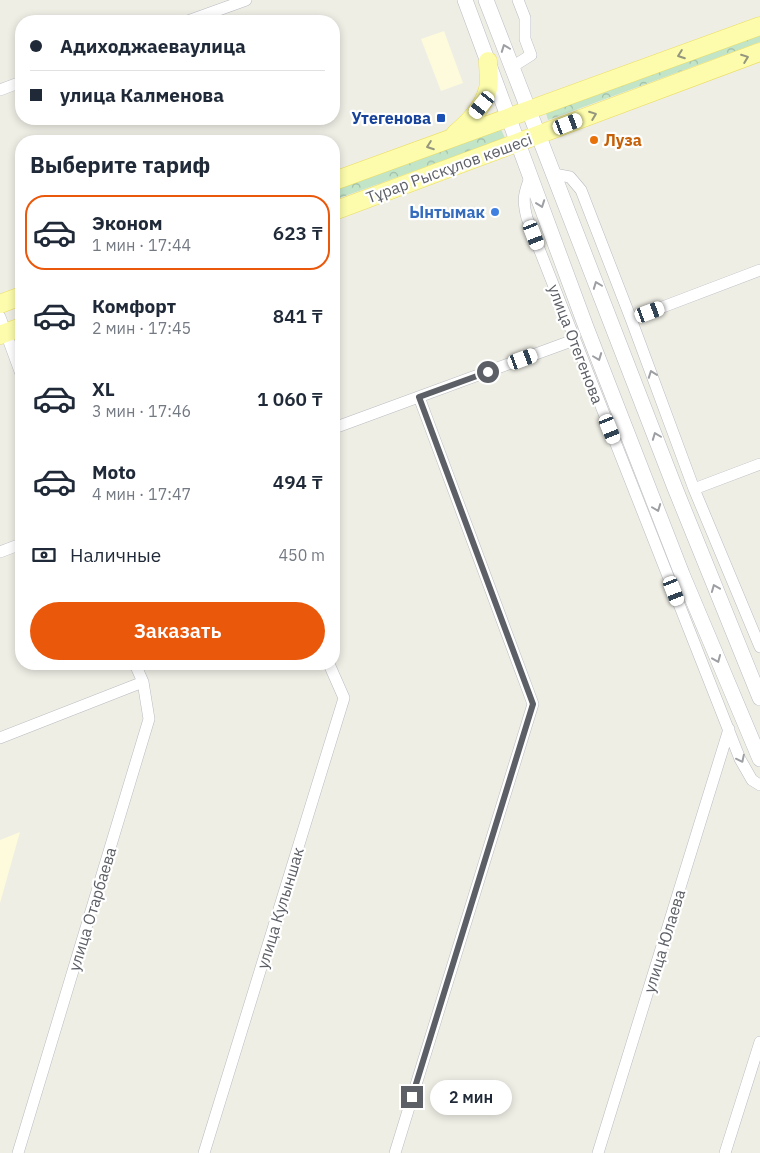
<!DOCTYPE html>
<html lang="ru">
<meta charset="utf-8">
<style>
body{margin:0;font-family:"IBM Plex Sans",sans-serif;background:#f6f6f7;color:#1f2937;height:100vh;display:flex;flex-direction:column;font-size:19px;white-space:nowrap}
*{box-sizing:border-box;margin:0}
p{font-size:16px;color:#747a83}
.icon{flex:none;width:28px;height:28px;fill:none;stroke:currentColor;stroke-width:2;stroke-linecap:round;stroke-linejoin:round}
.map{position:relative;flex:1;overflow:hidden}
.sheet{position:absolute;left:15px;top:135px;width:325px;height:535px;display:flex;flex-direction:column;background:#fff;border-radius:20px;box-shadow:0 2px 8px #0003}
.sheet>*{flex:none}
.hud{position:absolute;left:15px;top:15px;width:325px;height:110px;border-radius:20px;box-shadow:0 2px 8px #0003;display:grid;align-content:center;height:110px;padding:0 15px;background:#fff}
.end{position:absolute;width:22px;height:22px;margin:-11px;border:6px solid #5c5f65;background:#fff;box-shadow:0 0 0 2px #fff}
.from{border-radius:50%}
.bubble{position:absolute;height:35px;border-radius:18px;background:#fff;box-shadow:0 2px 8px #0003;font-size:16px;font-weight:600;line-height:35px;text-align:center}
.car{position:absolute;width:15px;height:30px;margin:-15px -8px;border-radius:6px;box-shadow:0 0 4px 1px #0007;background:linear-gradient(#fff 24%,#345 0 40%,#fff 0 76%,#345 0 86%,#fff 0)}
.hud b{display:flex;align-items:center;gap:18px;height:48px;font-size:19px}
.hud b+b{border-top:1px solid #e0e1e3}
.hud i{width:12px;height:12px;background:#1f2937}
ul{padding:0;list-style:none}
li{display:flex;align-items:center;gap:15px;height:75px;margin:0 10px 8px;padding:0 5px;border:2px solid transparent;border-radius:20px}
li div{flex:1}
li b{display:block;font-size:19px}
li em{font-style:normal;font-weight:600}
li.on{border-color:#ea580c}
li>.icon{width:45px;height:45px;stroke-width:1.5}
h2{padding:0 15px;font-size:22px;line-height:60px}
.pay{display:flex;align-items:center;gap:12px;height:55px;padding:0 15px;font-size:19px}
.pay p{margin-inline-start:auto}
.cta{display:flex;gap:10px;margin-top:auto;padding:10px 15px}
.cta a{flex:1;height:58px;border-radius:30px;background:#ea580c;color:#fff;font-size:20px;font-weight:600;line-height:58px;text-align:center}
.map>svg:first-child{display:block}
.commercial{fill:#fdfbdb}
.forest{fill:url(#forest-crowns)}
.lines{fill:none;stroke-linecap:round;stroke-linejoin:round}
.street-casing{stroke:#b9bbc0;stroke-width:12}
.secondary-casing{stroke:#babcc2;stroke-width:16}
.primary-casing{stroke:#eddd5f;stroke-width:19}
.street{stroke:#fff;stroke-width:11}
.secondary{stroke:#fff;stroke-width:15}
.primary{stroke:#fcfcac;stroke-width:18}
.oneway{stroke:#9d9fa3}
.oneway2{stroke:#94967e}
.route{stroke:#5c5f65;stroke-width:6}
.transit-dot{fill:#1a4fb4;stroke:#fff;stroke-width:2}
.food-dot{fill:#e8710a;stroke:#fff;stroke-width:2}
.shop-dot{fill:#3f7fe0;stroke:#fff;stroke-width:2}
.labels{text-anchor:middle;stroke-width:4.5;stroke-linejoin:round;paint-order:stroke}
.transit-label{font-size:16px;font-weight:bold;fill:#164399;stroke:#fff;text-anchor:end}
.food-label{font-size:16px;font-weight:bold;fill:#c56008;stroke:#fff;text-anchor:start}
.street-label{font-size:16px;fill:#5c5f65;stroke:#fff}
.shop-label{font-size:16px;font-weight:bold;fill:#366cbe;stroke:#fff;text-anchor:end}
</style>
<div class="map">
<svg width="760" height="1153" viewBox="0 0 760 1153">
<defs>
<pattern id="forest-crowns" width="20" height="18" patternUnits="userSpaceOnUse" patternTransform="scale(1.25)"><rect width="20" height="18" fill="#c2e5c8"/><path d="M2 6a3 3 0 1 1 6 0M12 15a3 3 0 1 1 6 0" fill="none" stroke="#a1bda6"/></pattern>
</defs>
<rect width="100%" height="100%" fill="#eeeee5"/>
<path class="commercial" d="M 444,31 L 463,83 L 441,91 L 421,39 Z
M 20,832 L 0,903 L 0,840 Z"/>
<path class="forest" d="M 760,31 L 760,42 L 548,120 L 545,110 Z
M 500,127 L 505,138 L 334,200 L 334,188 Z"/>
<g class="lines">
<defs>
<path id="street" d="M 188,21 L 246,0
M 512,67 L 531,55 L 525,39 L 525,18 L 518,0
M 0,90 L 21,82
M 554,174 L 570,177 L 581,190 L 631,319 L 694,489 L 760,647
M 531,175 C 524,193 522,199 527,218 L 740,759 L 752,780 L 760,785
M 0,317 L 21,374
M 631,319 L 760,270
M 334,428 L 574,340
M 694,489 L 760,464
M 0,552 L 21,544
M 0,738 L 143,682
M 18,1153 L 149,719 L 143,682 L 135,664
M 204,1153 L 344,698 L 329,664
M 395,1153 L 533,704 L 419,397
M 598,1153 L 729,729
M 725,1153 L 760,1042"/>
<path id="secondary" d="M 465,0 L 586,327 L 682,574 L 760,759
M 486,0 L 675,488 L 760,698"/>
<path id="primary" d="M 455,134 C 469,122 483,108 488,89 C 490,81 488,70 488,61
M 334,181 L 760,26
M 334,211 L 760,52
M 0,304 L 21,296
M 0,335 L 21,327"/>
</defs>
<use href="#street" class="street-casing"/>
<use href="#secondary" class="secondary-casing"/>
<use href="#primary" class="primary-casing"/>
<use href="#street" class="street"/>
<use href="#secondary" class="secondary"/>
<use href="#primary" class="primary"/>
</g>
<defs><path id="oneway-chevron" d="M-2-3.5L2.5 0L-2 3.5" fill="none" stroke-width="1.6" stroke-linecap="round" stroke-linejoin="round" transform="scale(1.25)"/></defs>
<g class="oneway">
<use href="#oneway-chevron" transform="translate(505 48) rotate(-111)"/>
<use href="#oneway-chevron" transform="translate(541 204) rotate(70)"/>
<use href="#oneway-chevron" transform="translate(597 285) rotate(-111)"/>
<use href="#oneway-chevron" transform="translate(598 357) rotate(69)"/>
<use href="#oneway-chevron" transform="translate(652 374) rotate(-110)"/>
<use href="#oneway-chevron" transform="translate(656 436) rotate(-111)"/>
<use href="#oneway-chevron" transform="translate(657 508) rotate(69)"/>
<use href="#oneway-chevron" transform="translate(715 588) rotate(-112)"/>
<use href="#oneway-chevron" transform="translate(717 659) rotate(67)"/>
<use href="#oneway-chevron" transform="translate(741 759) rotate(64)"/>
</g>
<g class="oneway2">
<use href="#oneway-chevron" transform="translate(681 55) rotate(160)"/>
<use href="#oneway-chevron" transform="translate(745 58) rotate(-21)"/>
<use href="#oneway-chevron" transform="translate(593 115) rotate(-21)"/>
<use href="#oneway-chevron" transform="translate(430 146) rotate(160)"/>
</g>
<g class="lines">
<path class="route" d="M 412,1097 L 533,704 L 419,397 L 488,372"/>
</g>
<rect class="transit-dot" x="436" y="113" width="10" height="10" rx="2.5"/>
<circle class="food-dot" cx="594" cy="140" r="5"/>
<circle class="shop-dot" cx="495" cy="212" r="5"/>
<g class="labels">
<g class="transit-label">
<text x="431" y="124">Утегенова</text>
</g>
<g class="food-label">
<text x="604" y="146">Луза</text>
</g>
<g class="street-label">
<text transform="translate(449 168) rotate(-20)" y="6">Тұрар Рыскұлов көшесі</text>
<text transform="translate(576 344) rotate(69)" y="6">улица Отегенова</text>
<text transform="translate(280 908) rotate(-73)" y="6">улица Кулыншак</text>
<text transform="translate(92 909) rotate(-73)" y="6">улица Отарбаева</text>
<text transform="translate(664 941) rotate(-73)" y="6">улица Юлаева</text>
</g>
<g class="shop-label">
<text x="485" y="218">Ынтымак</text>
</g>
</g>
</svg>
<i class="end from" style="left:488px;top:372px"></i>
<i class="end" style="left:412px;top:1097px"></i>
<div class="bubble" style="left:430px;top:1080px;width:82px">2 мин</div>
<i class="car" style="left:482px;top:105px;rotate:219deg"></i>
<i class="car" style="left:568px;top:124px;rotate:69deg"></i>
<i class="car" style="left:534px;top:235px;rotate:159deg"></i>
<i class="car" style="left:650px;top:312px;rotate:70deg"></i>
<i class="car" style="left:523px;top:359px;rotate:70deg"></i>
<i class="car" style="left:610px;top:429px;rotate:158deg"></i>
<i class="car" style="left:674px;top:591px;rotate:159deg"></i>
<div class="hud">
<b><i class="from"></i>Адиходжаеваулица</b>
<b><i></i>улица Калменова</b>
</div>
<section class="sheet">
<h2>Выберите тариф</h2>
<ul>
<li class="on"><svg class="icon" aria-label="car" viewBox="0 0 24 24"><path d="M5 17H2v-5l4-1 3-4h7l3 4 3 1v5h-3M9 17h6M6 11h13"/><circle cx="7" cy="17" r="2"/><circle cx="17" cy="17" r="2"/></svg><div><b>Эконом</b><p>1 мин · 17:44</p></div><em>623 ₸</em></li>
<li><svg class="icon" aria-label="car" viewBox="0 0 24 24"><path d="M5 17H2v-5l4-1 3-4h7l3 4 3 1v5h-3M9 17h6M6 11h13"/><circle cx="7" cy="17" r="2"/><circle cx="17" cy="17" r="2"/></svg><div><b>Комфорт</b><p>2 мин · 17:45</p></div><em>841 ₸</em></li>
<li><svg class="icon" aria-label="car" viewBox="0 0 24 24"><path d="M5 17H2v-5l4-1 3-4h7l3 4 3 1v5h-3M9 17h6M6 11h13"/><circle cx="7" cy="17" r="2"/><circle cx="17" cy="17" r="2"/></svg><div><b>XL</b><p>3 мин · 17:46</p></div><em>1 060 ₸</em></li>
<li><svg class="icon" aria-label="car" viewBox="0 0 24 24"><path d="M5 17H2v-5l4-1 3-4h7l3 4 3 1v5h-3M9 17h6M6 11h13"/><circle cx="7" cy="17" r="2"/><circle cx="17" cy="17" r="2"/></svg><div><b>Moto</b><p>4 мин · 17:47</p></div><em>494 ₸</em></li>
</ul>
<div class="pay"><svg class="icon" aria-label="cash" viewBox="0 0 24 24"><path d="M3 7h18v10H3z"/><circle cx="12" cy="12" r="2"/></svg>Наличные<p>450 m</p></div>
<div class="cta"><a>Заказать</a></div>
</section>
</div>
